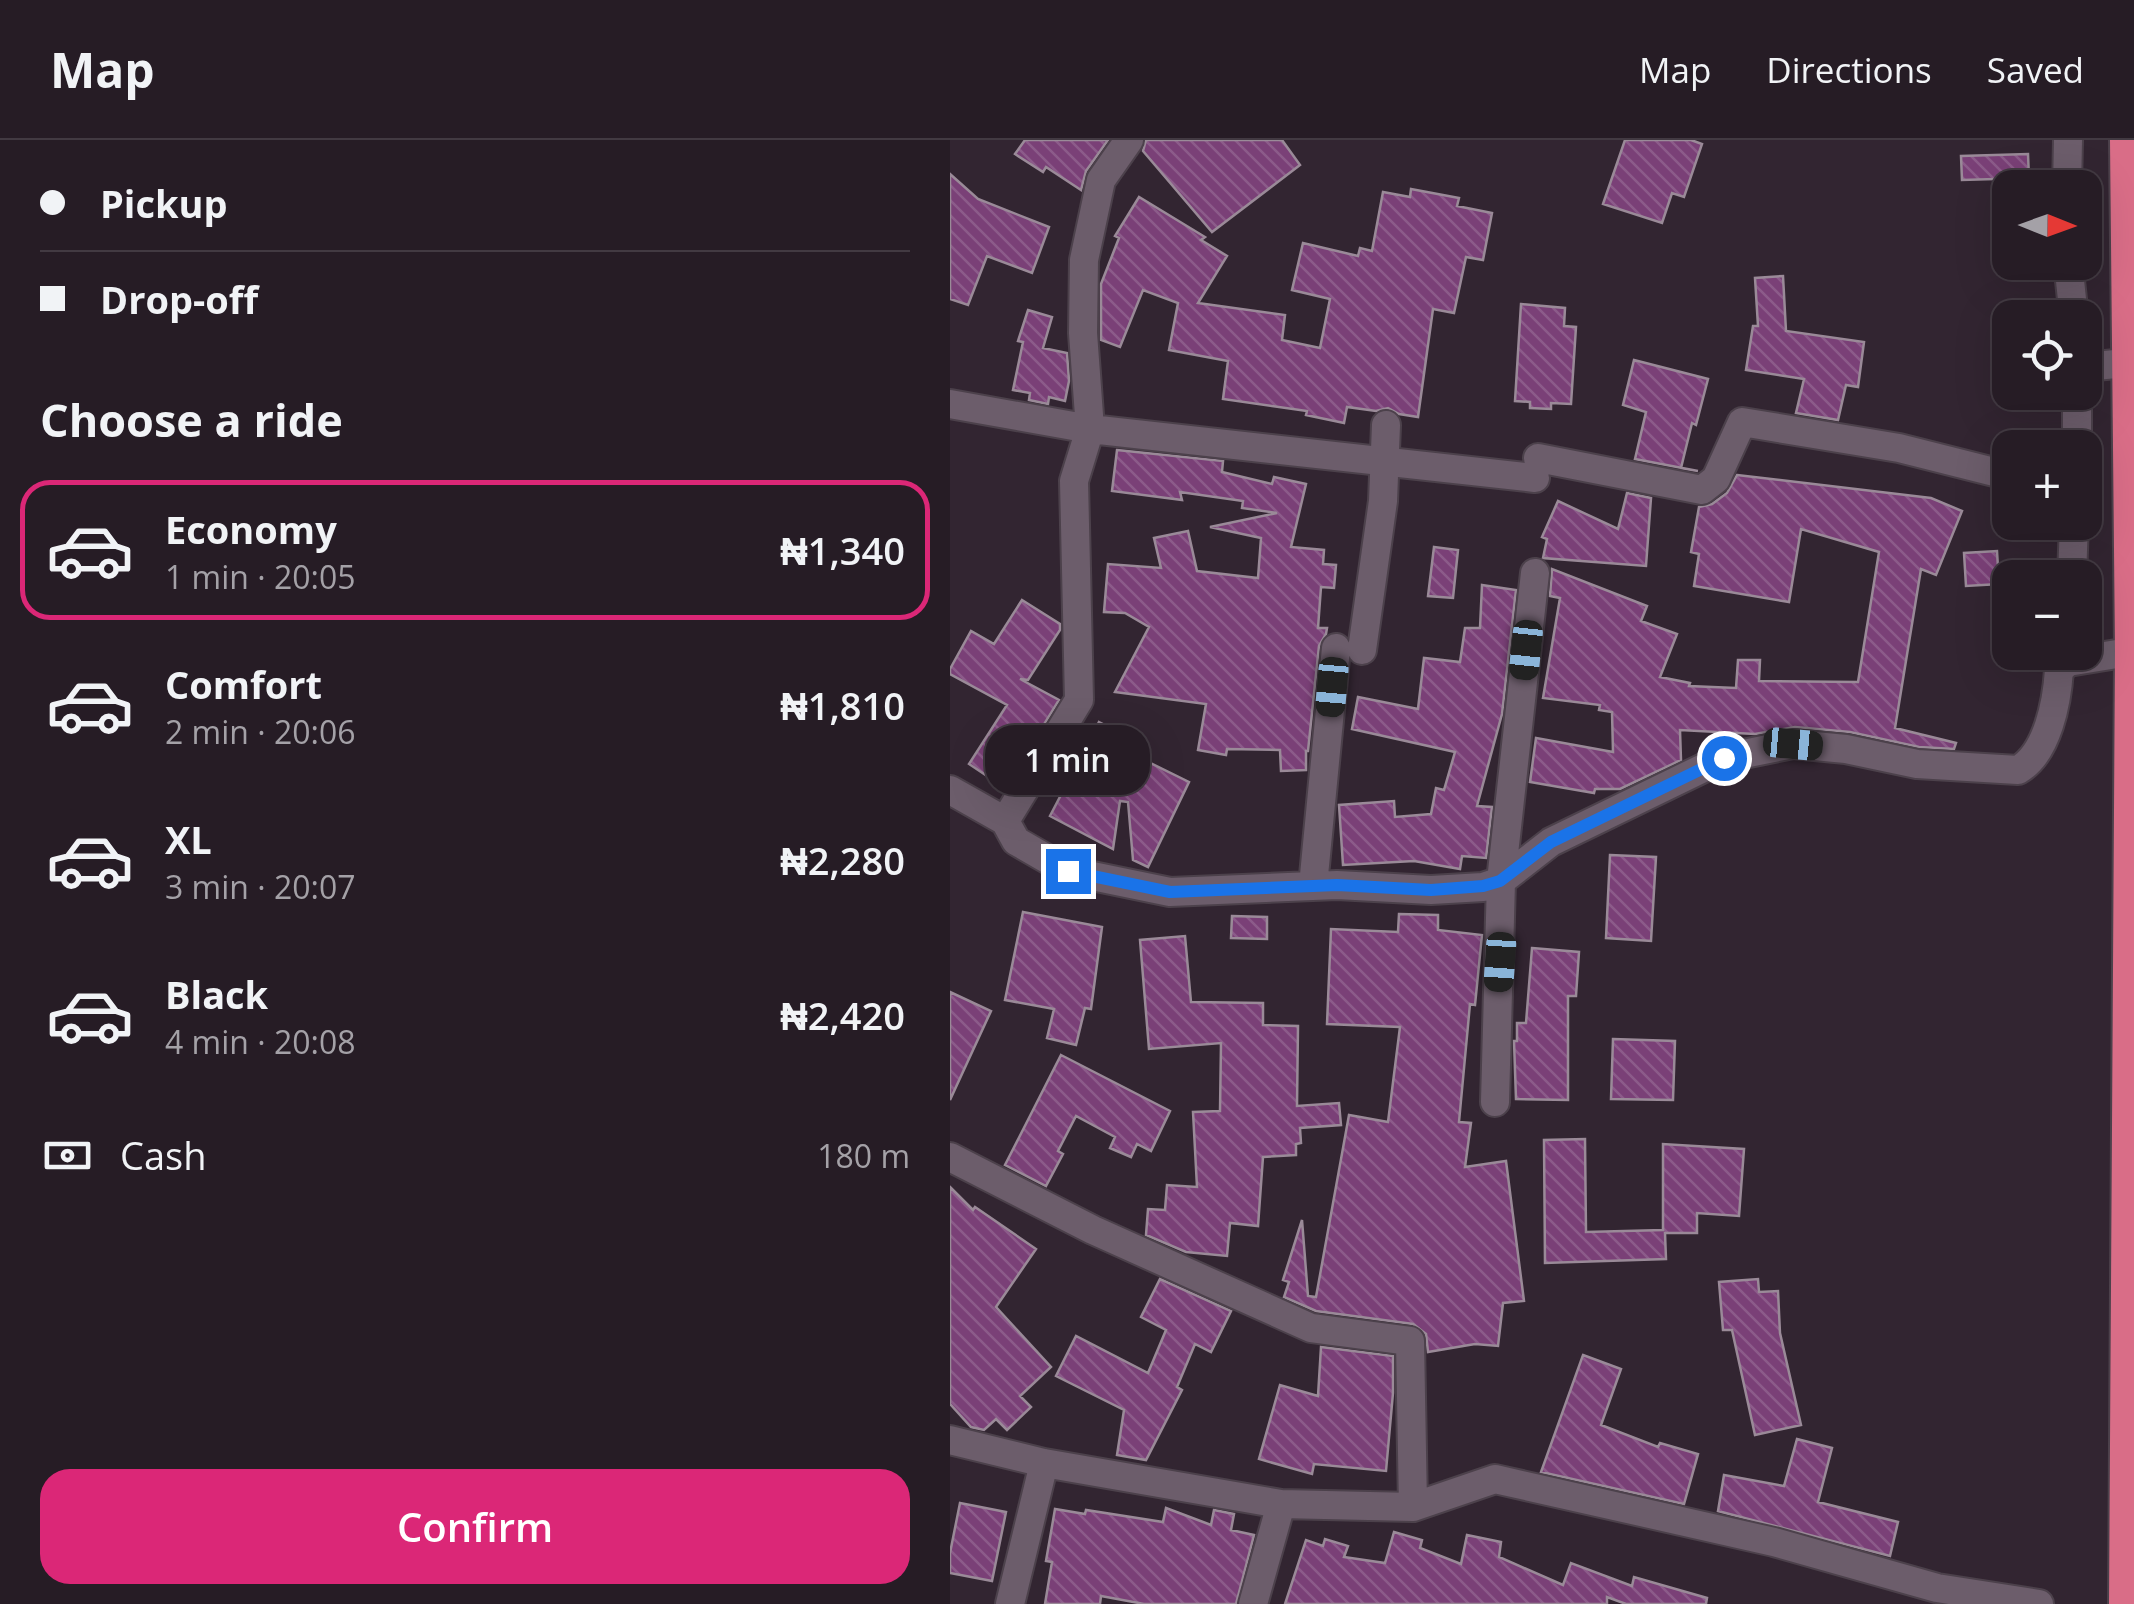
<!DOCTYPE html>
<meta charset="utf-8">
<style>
body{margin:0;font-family:"Open Sans",sans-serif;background:#2e252d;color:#f1f3f6;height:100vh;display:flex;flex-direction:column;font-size:38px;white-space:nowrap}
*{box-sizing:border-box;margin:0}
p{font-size:32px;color:#a4a1a7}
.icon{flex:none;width:55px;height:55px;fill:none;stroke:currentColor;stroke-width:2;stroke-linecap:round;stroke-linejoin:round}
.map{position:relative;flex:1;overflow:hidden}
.side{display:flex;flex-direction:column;background:#261c25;width:950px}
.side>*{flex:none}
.guide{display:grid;align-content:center;height:220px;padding:0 40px;background:#261c25}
.needle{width:65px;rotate:91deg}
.controls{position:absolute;left:1042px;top:30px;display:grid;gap:20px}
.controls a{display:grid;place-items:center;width:110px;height:110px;border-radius:20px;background:#261c25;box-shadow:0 10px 40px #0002,0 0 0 2px #423a42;font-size:50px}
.end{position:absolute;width:45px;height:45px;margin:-22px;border:12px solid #1a73e8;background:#fff;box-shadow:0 0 0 5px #fff}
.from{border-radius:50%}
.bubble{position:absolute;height:70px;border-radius:30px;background:#261c25;box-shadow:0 10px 40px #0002,0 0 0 2px #423a42;font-size:32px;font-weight:600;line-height:70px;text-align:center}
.car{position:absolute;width:30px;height:60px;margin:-30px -15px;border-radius:12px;box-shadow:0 0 8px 2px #0007;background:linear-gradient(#222 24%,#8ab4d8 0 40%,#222 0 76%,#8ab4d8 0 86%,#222 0)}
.guide b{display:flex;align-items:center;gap:35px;height:95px;font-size:38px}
.guide b+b{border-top:2px solid #423a42}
.guide i{width:25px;height:25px;background:#f1f3f6}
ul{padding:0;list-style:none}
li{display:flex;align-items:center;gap:30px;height:140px;margin:0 20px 15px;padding:0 20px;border:5px solid transparent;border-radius:30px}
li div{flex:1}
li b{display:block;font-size:38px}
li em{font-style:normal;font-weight:600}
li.on{border-color:#db2777}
li>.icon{width:90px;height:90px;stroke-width:1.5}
h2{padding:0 40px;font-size:45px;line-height:120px}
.pay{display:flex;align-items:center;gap:25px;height:110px;padding:0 40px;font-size:38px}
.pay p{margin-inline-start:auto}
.primary-button{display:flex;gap:20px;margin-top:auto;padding:20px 40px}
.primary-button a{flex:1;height:115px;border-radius:30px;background:#db2777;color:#fff;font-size:40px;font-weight:600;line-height:115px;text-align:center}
header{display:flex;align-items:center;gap:60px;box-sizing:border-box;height:140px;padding:0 50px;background:#261c25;border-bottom:2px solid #423a42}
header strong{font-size:48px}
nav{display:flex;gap:55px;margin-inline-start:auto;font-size:35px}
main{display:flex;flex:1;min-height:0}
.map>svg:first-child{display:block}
.building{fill:url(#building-back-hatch);stroke:#9a8a98;stroke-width:2.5}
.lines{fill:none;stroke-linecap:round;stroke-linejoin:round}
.minor-casing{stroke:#4c414b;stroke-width:32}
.trunk-casing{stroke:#4c414b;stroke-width:32}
.minor{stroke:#6c5d6b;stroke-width:28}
.trunk{stroke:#d96d87;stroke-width:28}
.route{stroke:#1a73e8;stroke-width:12}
</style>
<header>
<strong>Map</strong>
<nav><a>Map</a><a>Directions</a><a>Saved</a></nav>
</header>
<main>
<section class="side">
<div class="guide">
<b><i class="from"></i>Pickup</b>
<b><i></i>Drop-off</b>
</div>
<h2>Choose a ride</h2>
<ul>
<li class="on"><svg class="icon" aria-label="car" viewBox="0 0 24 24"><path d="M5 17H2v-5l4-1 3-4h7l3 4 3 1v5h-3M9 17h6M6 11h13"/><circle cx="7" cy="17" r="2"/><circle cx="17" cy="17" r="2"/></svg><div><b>Economy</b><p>1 min · 20:05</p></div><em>₦1,340</em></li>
<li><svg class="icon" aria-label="car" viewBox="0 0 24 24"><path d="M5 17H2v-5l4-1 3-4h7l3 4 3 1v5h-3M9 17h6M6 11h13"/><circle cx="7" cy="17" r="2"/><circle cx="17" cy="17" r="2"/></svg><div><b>Comfort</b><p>2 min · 20:06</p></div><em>₦1,810</em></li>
<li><svg class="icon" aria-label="car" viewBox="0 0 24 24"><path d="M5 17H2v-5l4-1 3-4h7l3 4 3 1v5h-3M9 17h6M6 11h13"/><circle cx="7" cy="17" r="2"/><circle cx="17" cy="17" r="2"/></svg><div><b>XL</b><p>3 min · 20:07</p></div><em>₦2,280</em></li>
<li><svg class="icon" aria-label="car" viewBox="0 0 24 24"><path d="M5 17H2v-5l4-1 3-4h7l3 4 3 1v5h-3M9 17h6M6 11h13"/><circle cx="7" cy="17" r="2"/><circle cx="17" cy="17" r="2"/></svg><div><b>Black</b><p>4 min · 20:08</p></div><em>₦2,420</em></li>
</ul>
<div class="pay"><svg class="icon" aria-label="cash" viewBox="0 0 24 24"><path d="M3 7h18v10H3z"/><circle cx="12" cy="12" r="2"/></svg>Cash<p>180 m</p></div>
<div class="primary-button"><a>Confirm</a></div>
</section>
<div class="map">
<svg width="1184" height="1464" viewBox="0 0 1184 1464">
<defs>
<pattern id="building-back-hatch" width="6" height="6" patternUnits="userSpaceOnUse" patternTransform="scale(2.5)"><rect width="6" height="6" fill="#7a4077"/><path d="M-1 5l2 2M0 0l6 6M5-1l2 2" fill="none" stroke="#8c5b8a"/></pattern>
</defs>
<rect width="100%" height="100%" fill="#322531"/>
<path class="building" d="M 75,0 L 158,0 L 136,31 L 131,50 L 96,27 L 93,32 L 65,14 Z
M 196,0 L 332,0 L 350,25 L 262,92 L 193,11 Z
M 675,0 L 741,0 L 752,4 L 734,57 L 722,53 L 712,83 L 653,64 Z
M 1078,14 L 1079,38 L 1012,40 L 1011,16 Z
M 0,34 L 28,59 L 99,87 L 82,133 L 37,116 L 18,165 L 0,159 Z
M 461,49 L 509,58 L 507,66 L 542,73 L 533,120 L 516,117 L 504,173 L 483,169 L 468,277 L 449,274 L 438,268 L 426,271 L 397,267 L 394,283 L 356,275 L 357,271 L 273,259 L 278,221 L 219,210 L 228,163 L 193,150 L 170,207 L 151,200 L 151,144 L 169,98 L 165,96 L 189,57 L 255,97 L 251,100 L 277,116 L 248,163 L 335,175 L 332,200 L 370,208 L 380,159 L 342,150 L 353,103 L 408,116 L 410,108 L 422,111 L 433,52 L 460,57 Z
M 833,136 L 836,191 L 914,202 L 908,247 L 896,245 L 888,280 L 846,273 L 854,239 L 796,230 L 803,186 L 808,186 L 805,138 Z
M 571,164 L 615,168 L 614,186 L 626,187 L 621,264 L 601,263 L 601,269 L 580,268 L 580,262 L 565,261 Z
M 78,170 L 102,177 L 93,208 L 117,213 L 119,241 L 115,261 L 99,257 L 98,264 L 79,260 L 80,253 L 63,250 L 73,202 L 68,201 Z
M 684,220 L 758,239 L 746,285 L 742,283 L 731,328 L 748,331 L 685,319 L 696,272 L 673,265 Z
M 167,310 L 273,321 L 272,332 L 322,344 L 324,337 L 356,344 L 341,407 L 374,410 L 373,424 L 386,425 L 384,448 L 371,447 L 368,488 L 377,488 L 376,494 L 369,506 L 358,611 L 356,611 L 356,630 L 331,631 L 330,610 L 277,609 L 276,615 L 248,610 L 256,564 L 165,552 L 199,487 L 175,473 L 154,472 L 158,424 L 211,428 L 204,398 L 238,391 L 247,431 L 308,438 L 311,398 L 260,387 L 327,373 L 292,368 L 293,361 L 230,352 L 232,360 L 162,351 Z
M 787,335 L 981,358 L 1012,371 L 986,435 L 971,429 L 945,588 L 1006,603 L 1004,609 L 969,607 L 900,592 L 845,587 L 805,594 L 730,590 L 731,620 L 670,649 L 645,649 L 644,653 L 580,642 L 586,598 L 663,612 L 662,572 L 649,570 L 650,565 L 593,558 L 610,458 L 600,456 L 602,429 L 697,466 L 691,481 L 727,494 L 710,537 L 740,543 L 739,546 L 786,548 L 788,520 L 810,520 L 809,541 L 908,542 L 929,412 L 851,389 L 839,462 L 744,446 L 749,414 L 741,412 L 749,367 L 762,364 L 777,353 Z
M 677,353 L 701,358 L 696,426 L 593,418 L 597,399 L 592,397 L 608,361 L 668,389 Z
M 484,407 L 508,410 L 503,458 L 478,456 Z
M 1047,411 L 1049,444 L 1016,446 L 1014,413 Z
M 532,445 L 566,450 L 552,574 L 527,666 L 542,667 L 536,718 L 512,716 L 510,729 L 464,721 L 393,725 L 389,665 L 444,661 L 445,677 L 481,674 L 486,648 L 494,650 L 505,612 L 402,589 L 408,557 L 468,569 L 474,518 L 510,522 L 515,488 L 530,488 Z
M 72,460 L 110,484 L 110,490 L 78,540 L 70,539 L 109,560 L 55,648 L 19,624 L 57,565 L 0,534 L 0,529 L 21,491 L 44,504 Z
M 149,582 L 186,601 L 180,613 L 239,642 L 198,727 L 183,720 L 178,662 L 170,661 L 163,709 L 100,676 Z
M 660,715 L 706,717 L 701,801 L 656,798 Z
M 73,772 L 152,787 L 141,869 L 135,868 L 126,905 L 97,898 L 104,869 L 55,860 Z
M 449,774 L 488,775 L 488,790 L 532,795 L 525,865 L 520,864 L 509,982 L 521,983 L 515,1027 L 556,1021 L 574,1161 L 553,1163 L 548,1206 L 525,1204 L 478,1212 L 476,1194 L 463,1184 L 366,1171 L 334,1157 L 339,1142 L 333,1140 L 352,1080 L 358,1156 L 366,1157 L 399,975 L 438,982 L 450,887 L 377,884 L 381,789 L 448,792 Z
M 282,776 L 317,777 L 317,799 L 281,798 Z
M 235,796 L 241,862 L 313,863 L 313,885 L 348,886 L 347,966 L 389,963 L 391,985 L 350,988 L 351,1003 L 346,1004 L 346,1015 L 313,1017 L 308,1086 L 280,1083 L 277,1116 L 236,1112 L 196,1095 L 198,1069 L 215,1070 L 217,1045 L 247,1047 L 243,972 L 270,971 L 271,903 L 199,909 L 190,800 Z
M 582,808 L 629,812 L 626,856 L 618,856 L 618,960 L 566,959 L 564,901 L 567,901 L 567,883 L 576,883 Z
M 0,852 L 41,871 L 0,960 Z
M 663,899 L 725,901 L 723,960 L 661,959 Z
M 111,915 L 220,971 L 201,1011 L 187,1004 L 181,1017 L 160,1008 L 165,997 L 126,976 L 108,1011 L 113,1014 L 96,1046 L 55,1025 Z
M 635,999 L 636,1092 L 713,1090 L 713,1004 L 794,1009 L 789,1076 L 747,1073 L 747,1093 L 715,1093 L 716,1119 L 595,1123 L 594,1000 Z
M 0,1047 L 23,1070 L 25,1067 L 86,1109 L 46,1167 L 101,1227 L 70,1256 L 81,1267 L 57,1290 L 46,1279 L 34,1290 L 21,1287 L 0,1264 Z
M 210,1139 L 281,1171 L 261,1212 L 245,1204 L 227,1247 L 232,1250 L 196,1320 L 167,1315 L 174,1270 L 106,1236 L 126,1196 L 198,1233 L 216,1190 L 191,1177 Z
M 808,1139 L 809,1152 L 828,1151 L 830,1193 L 851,1285 L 805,1295 L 782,1190 L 773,1190 L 769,1142 Z
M 371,1207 L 443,1216 L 443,1253 L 436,1331 L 364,1324 L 362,1334 L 309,1319 L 330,1245 L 368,1256 Z
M 633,1215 L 671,1229 L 651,1285 L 708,1307 L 710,1303 L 748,1314 L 734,1364 L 591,1332 Z
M 847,1299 L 882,1308 L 868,1362 L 948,1382 L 940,1416 L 768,1371 L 774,1335 L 834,1346 Z
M 10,1363 L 56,1372 L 42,1441 L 0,1433 L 0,1413 Z
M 216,1368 L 261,1385 L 264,1370 L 284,1374 L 281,1390 L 304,1395 L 286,1464 L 194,1464 L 151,1456 L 150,1464 L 95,1464 L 102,1422 L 96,1421 L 105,1369 L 135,1374 L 136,1370 L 213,1382 Z
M 444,1392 L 472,1400 L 470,1408 L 511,1424 L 517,1395 L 551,1402 L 549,1417 L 613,1445 L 621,1423 L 682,1446 L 684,1437 L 757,1458 L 756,1464 L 676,1464 L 657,1457 L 657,1464 L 335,1464 L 356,1400 L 373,1406 L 375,1399 L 398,1406 L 394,1417 L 435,1423 Z"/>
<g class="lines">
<defs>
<path id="minor" d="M 1117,48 L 1118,0
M 1118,122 L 1124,178
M 1135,227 L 1176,223
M 1127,252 L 1127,308
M 0,264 L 140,289 L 585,338
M 588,318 L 752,350 L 766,339 L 792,282 L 949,308 L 1060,336
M 1122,438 L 1124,382
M 412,510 L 433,361 L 436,285
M 0,650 L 55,681 L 66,701 L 118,731 L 220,752 L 387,745 L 481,750 L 533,747 L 551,741 L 601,702 L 774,618 L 843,604 L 896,609 L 967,624 L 1068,630 C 1098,613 1107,561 1109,530 L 1118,522 L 1179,512
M 55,681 L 129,560 L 124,341 L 140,289 L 133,193 L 134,120 L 151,40 L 179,0
M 363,746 L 386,508
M 545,962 L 551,741 L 585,433
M 0,1017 L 143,1090 L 361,1188 L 460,1201 L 463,1367
M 0,1300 L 94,1323 L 331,1364 L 463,1367 L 545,1339 L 824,1402 L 987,1448 L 1089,1464
M 60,1464 L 94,1323
M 303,1464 L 331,1364"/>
<path id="trunk" d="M 1173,1464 L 1179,512 L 1174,0"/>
</defs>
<use href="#minor" class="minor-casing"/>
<use href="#trunk" class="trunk-casing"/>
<use href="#minor" class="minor"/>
<use href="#trunk" class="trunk"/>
</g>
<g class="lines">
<path class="route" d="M 118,731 L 220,752 L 387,745 L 481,750 L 533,746 L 550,741 L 601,702 L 774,618"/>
</g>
</svg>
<div class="controls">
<a><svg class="needle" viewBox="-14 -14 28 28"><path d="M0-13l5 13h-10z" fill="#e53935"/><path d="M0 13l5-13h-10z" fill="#a4a1a7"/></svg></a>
<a><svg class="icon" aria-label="locate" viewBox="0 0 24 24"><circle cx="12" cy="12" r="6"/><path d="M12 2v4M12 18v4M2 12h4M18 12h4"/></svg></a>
<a>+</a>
<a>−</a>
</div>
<i class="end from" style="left:774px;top:618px"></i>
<i class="end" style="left:118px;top:731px"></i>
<div class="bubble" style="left:35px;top:585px;width:165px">1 min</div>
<i class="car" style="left:576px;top:510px;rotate:186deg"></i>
<i class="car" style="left:382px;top:547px;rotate:185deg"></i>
<i class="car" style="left:843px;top:604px;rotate:95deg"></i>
<i class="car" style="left:550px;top:822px;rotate:184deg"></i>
</div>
</main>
